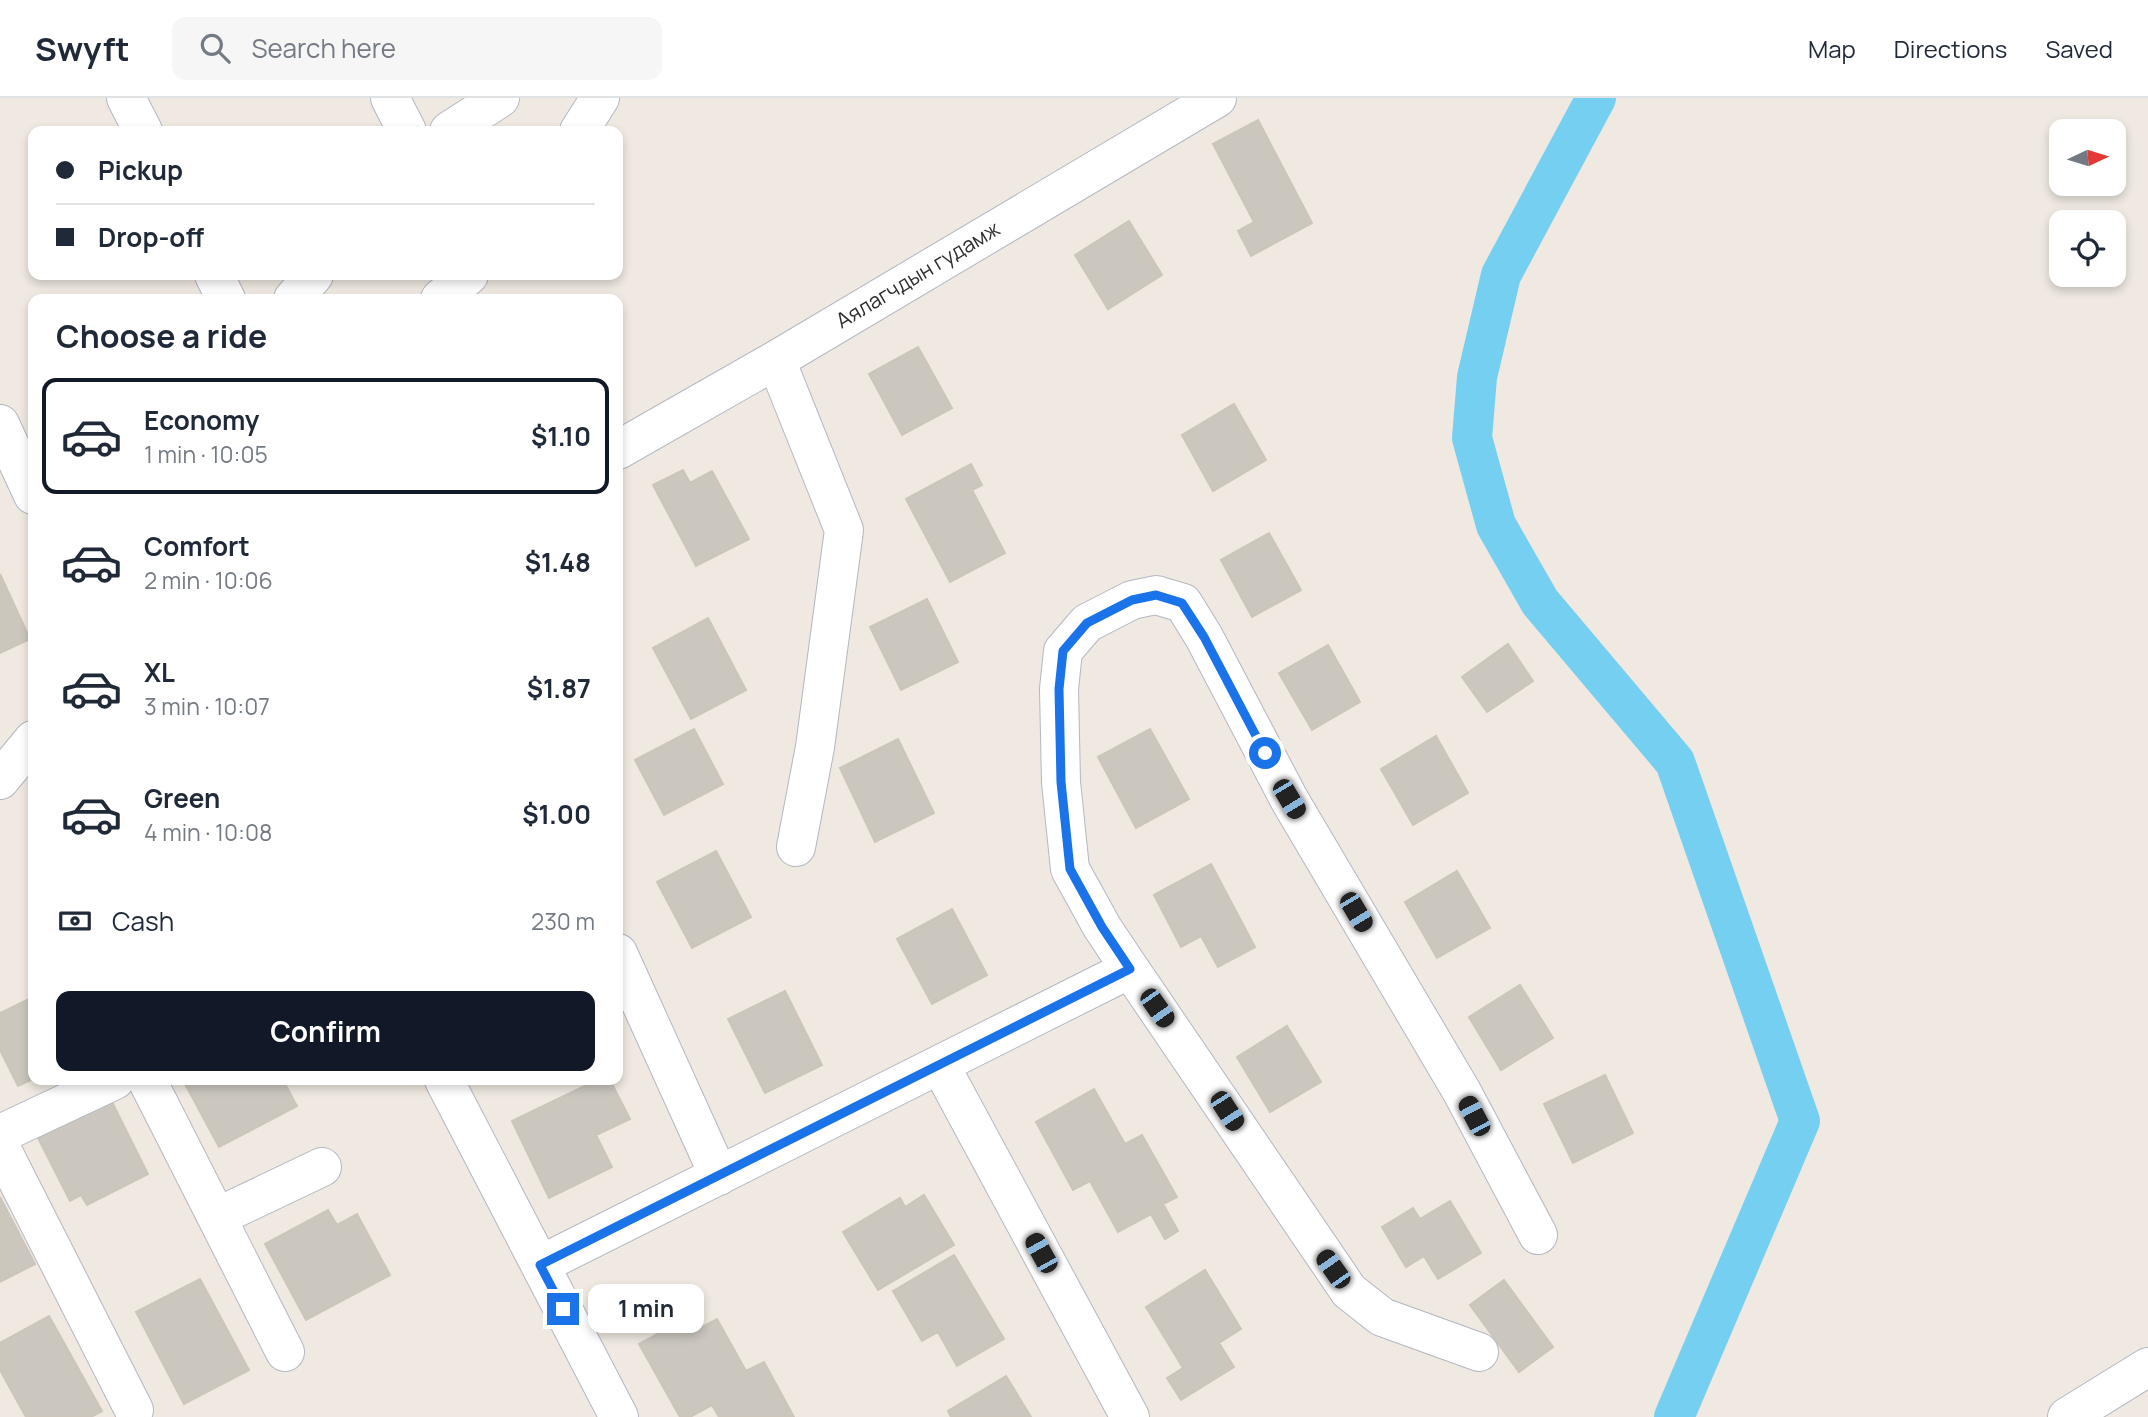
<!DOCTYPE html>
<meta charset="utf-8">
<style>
body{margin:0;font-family:Manrope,sans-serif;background:#f6f6f7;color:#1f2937;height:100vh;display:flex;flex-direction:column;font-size:26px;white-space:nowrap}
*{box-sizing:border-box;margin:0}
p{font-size:23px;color:#747a83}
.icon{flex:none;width:38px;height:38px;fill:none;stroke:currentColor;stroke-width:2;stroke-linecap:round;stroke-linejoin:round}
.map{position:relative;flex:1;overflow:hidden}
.drawer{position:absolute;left:28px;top:196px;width:595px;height:791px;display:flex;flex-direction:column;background:#fff;border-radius:14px;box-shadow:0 4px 10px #0003}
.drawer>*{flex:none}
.hud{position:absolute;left:28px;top:28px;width:595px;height:154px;border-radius:14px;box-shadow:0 4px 10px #0003;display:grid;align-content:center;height:154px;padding:0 28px;background:#fff}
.needle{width:46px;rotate:86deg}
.buttons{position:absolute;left:2049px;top:21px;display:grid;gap:14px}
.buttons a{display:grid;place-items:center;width:77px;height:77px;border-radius:14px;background:#fff;box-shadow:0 4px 10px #0003;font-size:35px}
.end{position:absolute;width:32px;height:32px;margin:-16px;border:9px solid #1a73e8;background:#fff;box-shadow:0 0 0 4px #fff}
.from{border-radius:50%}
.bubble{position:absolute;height:49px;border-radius:14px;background:#fff;box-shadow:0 4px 10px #0003;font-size:23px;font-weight:700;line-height:49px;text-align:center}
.car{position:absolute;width:21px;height:42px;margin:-21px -10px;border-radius:9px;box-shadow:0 0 5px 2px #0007;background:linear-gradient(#222 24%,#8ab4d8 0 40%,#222 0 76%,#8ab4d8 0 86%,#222 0)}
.hud b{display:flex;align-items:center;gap:24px;height:66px;font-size:26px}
.hud b+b{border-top:2px solid #e0e1e3}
.hud i{width:18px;height:18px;background:#1f2937}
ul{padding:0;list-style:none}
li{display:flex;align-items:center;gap:21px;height:116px;margin:0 14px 10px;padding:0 14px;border:4px solid transparent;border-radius:14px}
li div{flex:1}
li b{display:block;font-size:26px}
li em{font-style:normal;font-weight:700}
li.active{border-color:#111827}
li>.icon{width:63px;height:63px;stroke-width:1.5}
h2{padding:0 28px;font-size:32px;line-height:84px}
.pay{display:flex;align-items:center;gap:18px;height:77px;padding:0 28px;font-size:26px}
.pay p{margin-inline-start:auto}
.primary-button{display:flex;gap:14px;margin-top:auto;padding:14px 28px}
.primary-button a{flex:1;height:80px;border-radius:14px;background:#111827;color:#fff;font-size:28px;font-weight:700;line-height:80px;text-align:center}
header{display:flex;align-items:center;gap:42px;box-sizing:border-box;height:98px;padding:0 35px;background:#fff;border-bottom:2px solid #e0e1e3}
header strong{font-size:33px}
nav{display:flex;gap:38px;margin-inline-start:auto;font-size:24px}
.search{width:490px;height:63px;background:#f6f6f7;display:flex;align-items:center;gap:18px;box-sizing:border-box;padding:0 24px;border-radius:14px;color:#747a83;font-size:26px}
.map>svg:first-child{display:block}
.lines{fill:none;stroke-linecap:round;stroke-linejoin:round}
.canal{stroke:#75cff0;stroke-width:40}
.building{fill:#cbc7bf;stroke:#cbc5ba;stroke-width:2}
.minor-casing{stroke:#b4b7c1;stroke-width:40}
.minor{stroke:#fff;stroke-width:38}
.route{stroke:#1a73e8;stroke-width:9}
.labels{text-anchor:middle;stroke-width:7;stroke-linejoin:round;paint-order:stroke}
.street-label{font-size:21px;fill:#2e2e2e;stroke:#fff}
</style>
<header>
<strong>Swyft</strong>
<div class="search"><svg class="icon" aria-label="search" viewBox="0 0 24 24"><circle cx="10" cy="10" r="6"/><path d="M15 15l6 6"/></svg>Search here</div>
<nav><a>Map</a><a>Directions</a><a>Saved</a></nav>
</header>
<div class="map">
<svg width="2148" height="1319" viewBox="0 0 2148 1319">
<rect width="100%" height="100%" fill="#efe9e1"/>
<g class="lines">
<path class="canal" d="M 1596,0 L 1501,177 L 1477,279 L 1472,340 L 1496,427 L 1540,504 L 1675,664 L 1800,1023 L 1674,1319"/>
</g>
<path class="building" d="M 1258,22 L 1312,125 L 1251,158 L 1238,133 L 1254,124 L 1213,46 Z
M 1129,123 L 1162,177 L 1108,211 L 1075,157 Z
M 918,249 L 952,310 L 902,337 L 869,276 Z
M 1234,306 L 1266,362 L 1213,393 L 1182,337 Z
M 971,366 L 982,387 L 972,392 L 1005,455 L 950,484 L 906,401 Z
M 683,372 L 690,385 L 712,373 L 749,441 L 696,468 L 653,387 Z
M 1269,435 L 1301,492 L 1252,519 L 1221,462 Z
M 0,476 L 30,541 L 0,555 Z
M 927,501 L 958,564 L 901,592 L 870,529 Z
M 708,520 L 746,592 L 691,621 L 653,550 Z
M 1508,546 L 1533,583 L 1487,614 L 1462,579 Z
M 1328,547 L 1360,604 L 1312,632 L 1279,575 Z
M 694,631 L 723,686 L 664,717 L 635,662 Z
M 1150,631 L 1189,701 L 1136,730 L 1098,659 Z
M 1436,638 L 1468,695 L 1413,727 L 1381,671 Z
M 898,641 L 934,715 L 875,744 L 840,670 Z
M 716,753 L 751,819 L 692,850 L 657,784 Z
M 1211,766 L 1255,849 L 1218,869 L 1201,838 L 1181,849 L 1154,797 Z
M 1457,773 L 1490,830 L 1437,860 L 1405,804 Z
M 952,811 L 987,877 L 932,906 L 897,841 Z
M 1520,887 L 1553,940 L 1501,972 L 1469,919 Z
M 785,893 L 822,967 L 765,995 L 728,921 Z
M 33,899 L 33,981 L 18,988 L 0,952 L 0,915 Z
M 1287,928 L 1321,984 L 1270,1014 L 1237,959 Z
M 1605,977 L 1633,1035 L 1573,1065 L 1544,1006 Z
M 183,982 L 283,982 L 297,1008 L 219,1049 Z
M 597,982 L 610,982 L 630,1021 L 596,1037 L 612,1069 L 549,1100 L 512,1023 Z
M 1094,991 L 1125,1046 L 1142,1037 L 1177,1099 L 1163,1106 L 1178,1133 L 1165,1141 L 1151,1116 L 1118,1134 L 1090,1083 L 1073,1092 L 1036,1024 Z
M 110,1000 L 148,1076 L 87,1107 L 81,1097 L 70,1103 L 37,1038 Z
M 924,1097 L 954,1147 L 878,1192 L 843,1134 L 900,1100 L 905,1109 Z
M 0,1099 L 35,1166 L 0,1184 Z
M 1450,1103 L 1481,1155 L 1438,1181 L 1424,1158 L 1406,1169 L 1382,1129 L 1413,1110 L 1420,1121 Z
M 328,1112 L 337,1127 L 357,1116 L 390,1177 L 306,1222 L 265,1146 Z
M 954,1157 L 1004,1241 L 957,1268 L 938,1234 L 922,1243 L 893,1193 Z
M 1205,1172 L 1241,1231 L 1219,1245 L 1234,1269 L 1181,1302 L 1167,1280 L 1183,1270 L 1146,1209 Z
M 200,1181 L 249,1272 L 184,1306 L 136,1214 Z
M 1504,1182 L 1553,1249 L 1519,1274 L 1470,1207 Z
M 49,1218 L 102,1313 L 91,1319 L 26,1319 L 0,1272 L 0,1245 Z
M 717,1221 L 746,1273 L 764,1264 L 794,1319 L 719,1319 L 712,1307 L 690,1319 L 680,1319 L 639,1246 L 680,1224 L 687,1237 Z
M 1006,1278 L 1031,1319 L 951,1319 L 948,1313 Z"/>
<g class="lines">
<defs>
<path id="minor" d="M 126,0 L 143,33
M 390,0 L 407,33
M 449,33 L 500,0
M 579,33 L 600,0
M 214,177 L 226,201
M 293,201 L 314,177
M 440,201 L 469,177
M 776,262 L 844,432 L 815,649 L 796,749
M 0,326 L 33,397
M 618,352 L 776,262 L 1217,0
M 0,682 L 33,642
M 618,855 L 719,1078
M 1130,871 L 1349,1193 L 1382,1219 L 1479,1254
M 940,967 L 1130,1319
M 147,982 L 285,1254
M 444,982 L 619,1319
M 0,1036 L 115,982
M 0,1048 L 134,1312
M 217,1119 L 322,1069
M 540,1167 L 1130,871 L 1102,829 L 1070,771 L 1061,684 L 1059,591 L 1063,553 L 1087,525 L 1132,502 L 1156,497 L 1183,505 L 1204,539 L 1289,701 L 1462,994 L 1538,1137
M 2067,1319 L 2148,1269"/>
</defs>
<use href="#minor" class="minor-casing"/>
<use href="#minor" class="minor"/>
</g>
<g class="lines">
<path class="route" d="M 563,1211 L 540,1167 L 1130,871 L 1102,829 L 1070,771 L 1061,684 L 1059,591 L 1063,553 L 1087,525 L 1132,502 L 1156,497 L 1182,505 L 1204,539 L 1265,655"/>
</g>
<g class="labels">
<g class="street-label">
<text transform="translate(918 177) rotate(-31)" y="7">Аялагчдын гудамж</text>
</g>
</g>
</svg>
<div class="buttons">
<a><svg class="needle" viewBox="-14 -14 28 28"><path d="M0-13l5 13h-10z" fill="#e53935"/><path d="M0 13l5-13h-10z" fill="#747a83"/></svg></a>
<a><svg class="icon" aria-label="locate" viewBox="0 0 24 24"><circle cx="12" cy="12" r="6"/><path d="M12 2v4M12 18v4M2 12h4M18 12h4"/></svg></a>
</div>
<i class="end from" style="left:1265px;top:655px"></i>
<i class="end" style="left:563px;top:1211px"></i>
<div class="bubble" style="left:588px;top:1186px;width:116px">1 min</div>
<i class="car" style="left:1289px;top:701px;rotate:149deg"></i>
<i class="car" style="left:1356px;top:814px;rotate:149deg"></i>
<i class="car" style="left:1157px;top:910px;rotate:145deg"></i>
<i class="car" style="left:1227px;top:1013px;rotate:147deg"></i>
<i class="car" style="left:1474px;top:1018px;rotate:332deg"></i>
<i class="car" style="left:1041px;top:1155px;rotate:331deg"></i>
<i class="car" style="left:1333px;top:1171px;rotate:325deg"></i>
<div class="hud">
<b><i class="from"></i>Pickup</b>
<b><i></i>Drop-off</b>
</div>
<section class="drawer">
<h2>Choose a ride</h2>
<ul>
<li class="active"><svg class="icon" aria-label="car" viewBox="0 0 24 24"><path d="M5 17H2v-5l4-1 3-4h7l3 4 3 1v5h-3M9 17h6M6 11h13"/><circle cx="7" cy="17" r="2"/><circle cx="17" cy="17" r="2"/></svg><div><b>Economy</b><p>1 min · 10:05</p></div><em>$1.10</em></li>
<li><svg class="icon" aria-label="car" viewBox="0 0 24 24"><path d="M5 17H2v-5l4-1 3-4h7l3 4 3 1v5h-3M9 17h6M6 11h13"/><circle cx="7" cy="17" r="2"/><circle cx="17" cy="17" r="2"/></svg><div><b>Comfort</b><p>2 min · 10:06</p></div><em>$1.48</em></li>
<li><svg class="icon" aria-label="car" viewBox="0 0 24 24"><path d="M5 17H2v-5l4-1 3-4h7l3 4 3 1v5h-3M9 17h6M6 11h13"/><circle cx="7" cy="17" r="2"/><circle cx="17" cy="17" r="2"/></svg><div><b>XL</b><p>3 min · 10:07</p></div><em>$1.87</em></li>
<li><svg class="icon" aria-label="car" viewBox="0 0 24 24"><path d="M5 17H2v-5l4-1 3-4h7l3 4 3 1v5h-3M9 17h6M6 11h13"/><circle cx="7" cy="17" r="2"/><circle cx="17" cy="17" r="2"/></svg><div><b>Green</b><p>4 min · 10:08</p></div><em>$1.00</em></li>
</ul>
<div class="pay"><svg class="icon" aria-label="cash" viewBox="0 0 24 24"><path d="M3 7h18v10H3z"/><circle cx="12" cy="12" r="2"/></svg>Cash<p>230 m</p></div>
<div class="primary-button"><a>Confirm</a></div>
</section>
</div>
